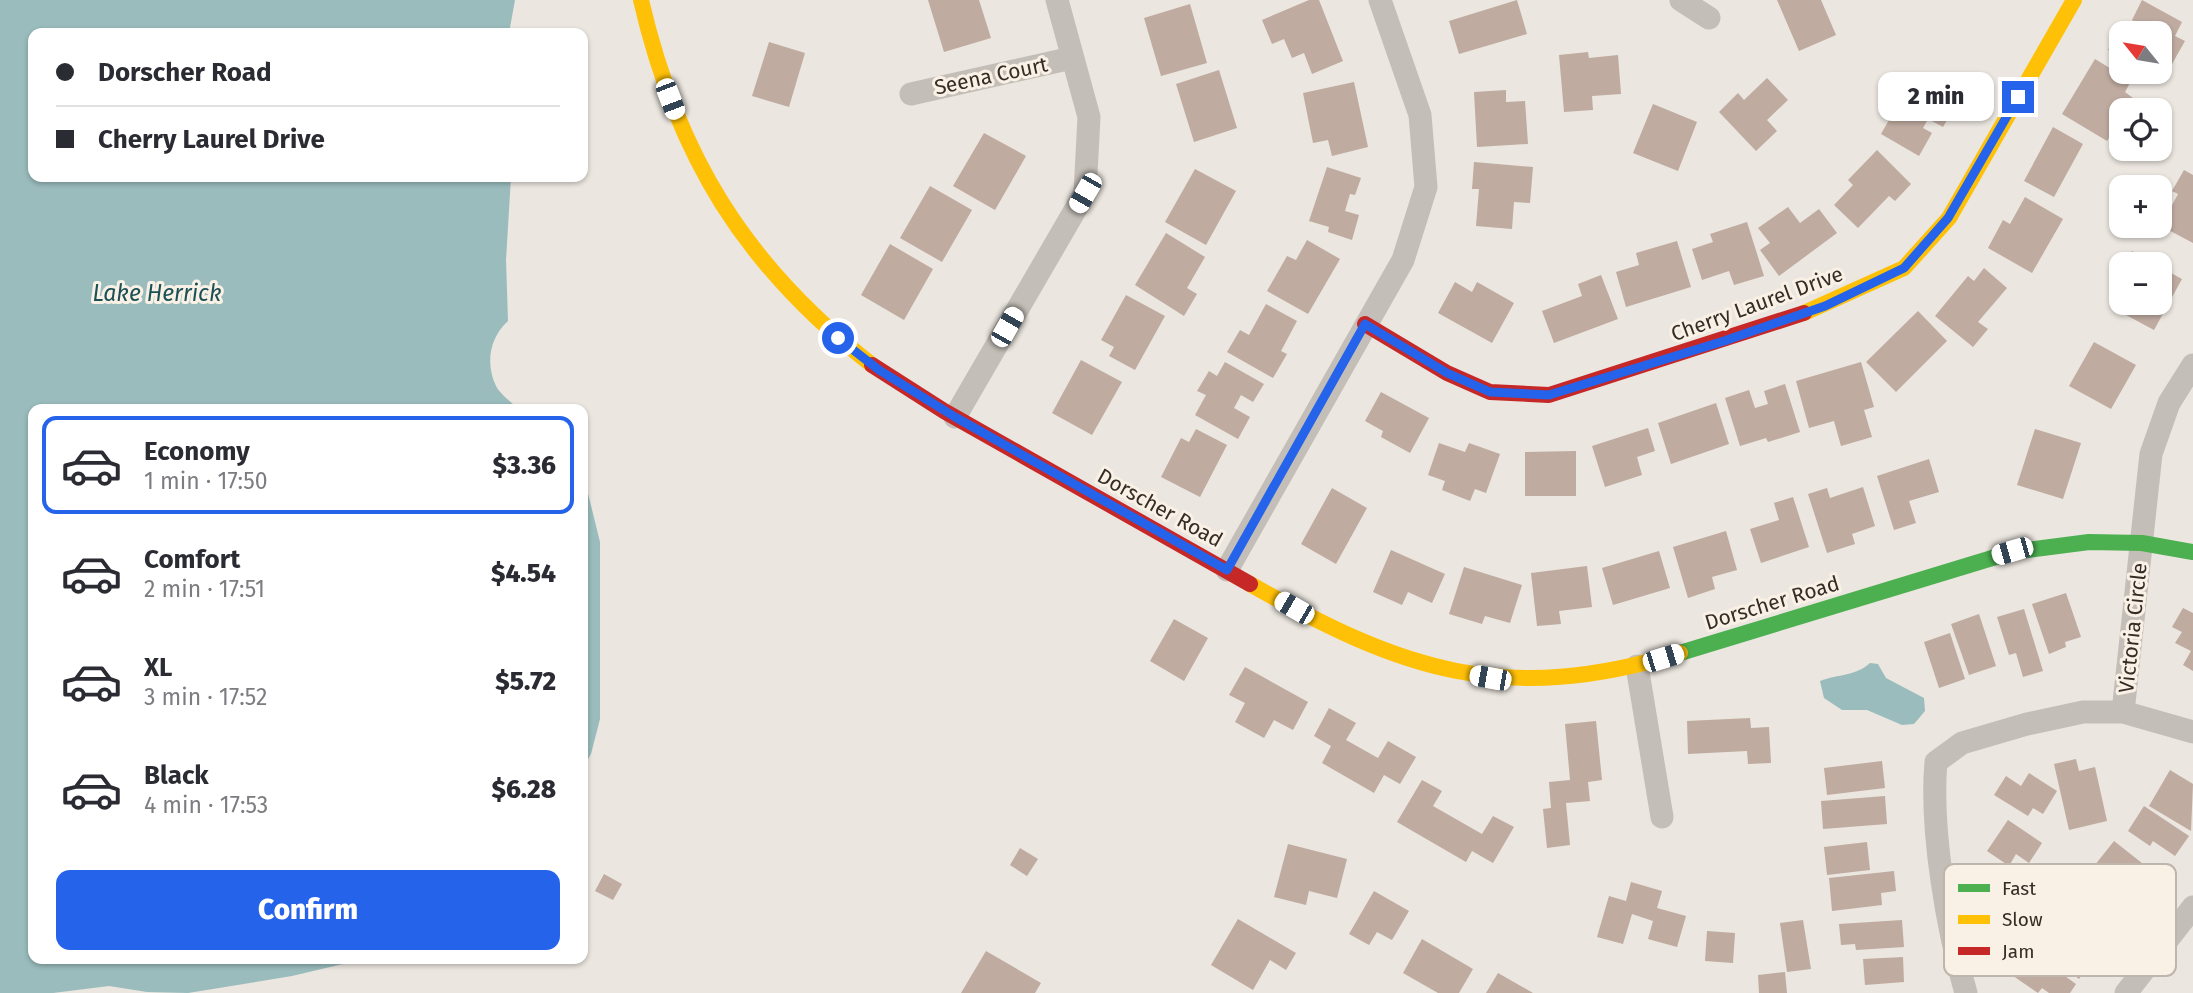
<!DOCTYPE html>
<meta charset="utf-8">
<style>
body{margin:0;font-family:"Fira Sans",sans-serif;background:#f2f2f3;color:#2b2b33;height:100vh;display:flex;flex-direction:column;font-size:26px;white-space:nowrap}
*{box-sizing:border-box;margin:0}
p{font-size:23px;color:#7c7c81}
.icon{flex:none;width:38px;height:38px;fill:none;stroke:currentColor;stroke-width:2;stroke-linecap:round;stroke-linejoin:round}
.map{position:relative;flex:1;overflow:hidden}
.side{position:absolute;left:28px;top:404px;width:560px;height:560px;display:flex;flex-direction:column;background:#fff;border-radius:14px;box-shadow:0 2px 5px #0004}
.side>*{flex:none}
.banner{position:absolute;left:28px;top:28px;width:560px;height:154px;border-radius:14px;box-shadow:0 2px 5px #0004;display:grid;align-content:center;height:154px;padding:0 28px;background:#fff}
.needle{width:46px;rotate:300deg}
.buttons{position:absolute;left:2109px;top:21px;display:grid;gap:14px}
.buttons a{display:grid;place-items:center;width:63px;height:63px;border-radius:14px;background:#fff;box-shadow:0 2px 5px #0004;font-size:35px}
.end{position:absolute;width:32px;height:32px;margin:-16px;border:9px solid #2563eb;background:#fff;box-shadow:0 0 0 4px #fff}
.from{border-radius:50%}
.bubble{position:absolute;height:49px;border-radius:14px;background:#fff;box-shadow:0 2px 5px #0004;font-size:23px;font-weight:800;line-height:49px;text-align:center}
.car{position:absolute;width:21px;height:42px;margin:-21px -10px;border-radius:9px;box-shadow:0 0 5px 2px #0007;background:linear-gradient(#fff 24%,#345 0 40%,#fff 0 76%,#345 0 86%,#fff 0)}
.banner b{display:flex;align-items:center;gap:24px;height:66px;font-size:26px}
.banner b+b{border-top:2px solid #e1e1e2}
.banner i{width:18px;height:18px;background:#2b2b33}
ul{padding:12px 0 0;list-style:none}
li{display:flex;align-items:center;gap:21px;height:98px;margin:0 14px 10px;padding:0 14px;border:4px solid transparent;border-radius:14px}
li div{flex:1}
li b{display:block;font-size:26px}
li em{font-style:normal;font-weight:800}
li.selected{border-color:#2563eb}
li>.icon{width:63px;height:63px;stroke-width:1.5}
.button{display:flex;gap:14px;margin-top:auto;padding:14px 28px}
.button a{flex:1;height:80px;border-radius:14px;background:#2563eb;color:#fff;font-size:28px;font-weight:800;line-height:80px;text-align:center}
.map>svg:first-child{display:block}
.water{fill:#9abcbd}
.building{fill:#bfaba0}
.lines{fill:none;stroke-linecap:round;stroke-linejoin:round}
.street{stroke:#c4beb8;stroke-width:23}
.fast{stroke:#4caf50;stroke-width:16}
.slow{stroke:#ffc107;stroke-width:16}
.jam{stroke:#c62828;stroke-width:16}
.route{stroke:#2563eb;stroke-width:9}
.labels{text-anchor:middle;stroke-width:6;stroke-linejoin:round;paint-order:stroke}
.street-label{font-size:21px;fill:#352c26;stroke:#f9f1e5}
.water-label{font-size:23px;font-style:italic;fill:#1c5057;stroke:#f9f1e5}
.key{fill:#f9f1e5;stroke:#beb6ac;stroke-width:2}
.key-label{font-size:19px;fill:#352c26}
</style>
<div class="map">
<svg width="2193" height="993" viewBox="0 0 2193 993">
<rect width="100%" height="100%" fill="#ebe6df"/>
<path class="water" d="M 0,0 L 515,0 L 509,33 L 33,33 L 33,177 L 511,177 L 506,260 L 508,321 C 490,337 485,363 496,386 C 500,394 512,403 519,409 L 33,410 L 33,959 L 364,959 L 292,976 L 188,993 L 147,992 L 109,986 L 53,993 L 0,993 Z
M 583,473 L 600,542 L 600,719 L 591,754 L 583,768 Z
M 1870,663 L 1878,664 L 1886,678 L 1924,698 L 1925,711 L 1914,724 L 1902,725 L 1867,710 L 1842,710 L 1824,698 L 1820,681 C 1839,674 1856,676 1870,663 Z"/>
<path class="building" d="M 928,0 L 979,0 L 991,38 L 944,52 Z
M 1309,0 L 1319,0 L 1343,61 L 1312,74 L 1304,53 L 1292,58 L 1284,39 L 1272,44 L 1262,20 Z
M 1517,0 L 1527,34 L 1459,54 L 1449,21 Z
M 1777,0 L 1821,0 L 1836,35 L 1799,51 Z
M 2142,0 L 2182,22 L 2175,36 L 2185,41 L 2172,64 L 2162,58 L 2160,63 L 2160,33 L 2140,33 L 2144,27 L 2132,20 Z
M 1190,4 L 1207,63 L 1161,76 L 1144,18 Z
M 2120,28 L 2129,33 L 2121,33 L 2121,57 L 2108,50 Z
M 769,42 L 805,53 L 789,107 L 752,96 Z
M 1588,52 L 1589,58 L 1618,55 L 1621,94 L 1592,96 L 1593,110 L 1564,112 L 1559,55 Z
M 2095,59 L 2131,81 L 2125,92 L 2133,98 L 2126,110 L 2121,110 L 2121,118 L 2107,141 L 2062,114 Z
M 1219,70 L 1237,128 L 1194,142 L 1176,84 Z
M 1767,78 L 1788,100 L 1767,120 L 1777,131 L 1756,151 L 1719,112 L 1738,93 L 1744,100 Z
M 1354,82 L 1368,147 L 1332,156 L 1328,140 L 1313,143 L 1303,93 Z
M 1910,83 L 1954,108 L 1943,127 L 1928,119 L 1923,128 L 1932,133 L 1919,156 L 1881,134 Z
M 1506,90 L 1506,102 L 1525,101 L 1528,144 L 1477,147 L 1474,92 Z
M 1653,104 L 1697,122 L 1678,171 L 1633,153 Z
M 2053,127 L 2083,144 L 2054,197 L 2024,181 Z
M 984,133 L 1026,156 L 995,210 L 953,186 Z
M 1877,150 L 1911,184 L 1895,201 L 1889,196 L 1858,228 L 1834,205 L 1853,185 L 1848,180 Z
M 1474,162 L 1533,167 L 1530,203 L 1514,202 L 1512,229 L 1476,226 L 1479,189 L 1472,189 Z
M 1327,167 L 1361,178 L 1355,195 L 1350,194 L 1345,211 L 1359,215 L 1352,240 L 1328,232 L 1329,227 L 1309,221 Z
M 1195,169 L 1236,191 L 1206,245 L 1165,222 Z
M 2184,170 L 2193,175 L 2193,243 L 2161,226 L 2178,194 L 2172,191 Z
M 930,186 L 972,210 L 942,262 L 900,238 Z
M 2025,197 L 2063,219 L 2032,273 L 1988,248 L 2003,220 L 2010,224 Z
M 1788,207 L 1800,223 L 1819,209 L 1837,233 L 1779,276 L 1760,250 L 1770,243 L 1758,228 Z
M 1747,222 L 1764,276 L 1734,285 L 1729,271 L 1702,280 L 1692,249 L 1713,242 L 1710,234 Z
M 1166,233 L 1205,257 L 1187,288 L 1197,294 L 1184,316 L 1135,285 Z
M 1307,240 L 1340,259 L 1308,314 L 1267,291 L 1287,256 L 1296,260 Z
M 1677,241 L 1691,287 L 1626,307 L 1616,272 L 1639,265 L 1636,253 Z
M 890,244 L 933,269 L 904,320 L 861,295 Z
M 2132,251 L 2155,264 L 2125,264 Z
M 2160,267 L 2182,279 L 2154,330 L 2113,308 L 2121,294 L 2121,303 L 2160,303 Z
M 1984,268 L 2007,288 L 1978,322 L 1988,329 L 1973,347 L 1935,316 L 1968,276 L 1974,281 Z
M 1601,275 L 1618,319 L 1554,343 L 1542,311 L 1582,296 L 1578,284 Z
M 1455,282 L 1472,292 L 1477,282 L 1514,303 L 1492,343 L 1438,313 Z
M 1126,295 L 1165,316 L 1135,370 L 1109,356 L 1114,347 L 1101,340 Z
M 1266,304 L 1297,321 L 1281,351 L 1287,354 L 1273,378 L 1227,352 L 1240,330 L 1249,335 Z
M 1918,311 L 1947,341 L 1896,392 L 1866,362 Z
M 2094,342 L 2136,365 L 2111,409 L 2069,386 Z
M 1081,360 L 1122,382 L 1092,435 L 1052,413 Z
M 1225,362 L 1264,384 L 1253,402 L 1241,395 L 1234,408 L 1250,417 L 1238,439 L 1195,415 L 1206,395 L 1197,391 L 1209,371 L 1217,376 Z
M 1861,362 L 1874,407 L 1864,410 L 1872,437 L 1841,446 L 1834,421 L 1809,428 L 1796,381 Z
M 1785,384 L 1800,432 L 1768,442 L 1766,438 L 1740,446 L 1725,398 L 1749,390 L 1755,408 L 1768,404 L 1764,391 Z
M 1381,392 L 1429,418 L 1410,453 L 1381,437 L 1383,431 L 1365,421 Z
M 1716,403 L 1729,444 L 1671,464 L 1658,423 Z
M 1648,428 L 1655,451 L 1637,457 L 1642,475 L 1605,487 L 1592,446 Z
M 1196,429 L 1227,445 L 1200,497 L 1161,477 L 1181,438 L 1189,442 Z
M 2035,429 L 2081,443 L 2063,499 L 2017,485 Z
M 1439,443 L 1465,452 L 1469,443 L 1500,454 L 1486,493 L 1475,489 L 1470,501 L 1442,490 L 1445,481 L 1428,475 Z
M 1576,451 L 1576,496 L 1525,496 L 1525,452 Z
M 1929,459 L 1939,492 L 1909,501 L 1916,523 L 1894,530 L 1877,476 Z
M 1863,487 L 1875,526 L 1852,534 L 1855,544 L 1827,553 L 1808,494 L 1827,488 L 1830,498 Z
M 1332,488 L 1367,508 L 1336,564 L 1301,544 Z
M 1793,497 L 1809,547 L 1761,563 L 1750,529 L 1779,520 L 1774,503 Z
M 1726,531 L 1737,570 L 1712,577 L 1715,589 L 1688,598 L 1673,547 Z
M 1391,550 L 1445,574 L 1432,603 L 1408,592 L 1402,605 L 1373,592 Z
M 1659,551 L 1670,588 L 1613,605 L 1602,568 Z
M 1587,566 L 1592,607 L 1559,611 L 1561,624 L 1537,626 L 1531,573 Z
M 1464,567 L 1522,585 L 1510,623 L 1485,616 L 1482,624 L 1449,614 Z
M 2066,593 L 2081,637 L 2065,642 L 2066,647 L 2049,654 L 2032,604 Z
M 2183,608 L 2193,613 L 2193,671 L 2183,665 L 2191,651 L 2175,643 L 2182,632 L 2172,627 Z
M 2024,609 L 2043,671 L 2023,677 L 2016,653 L 2009,655 L 1997,617 Z
M 1979,614 L 1996,666 L 1969,675 L 1951,624 Z
M 1174,619 L 1208,638 L 1184,681 L 1150,661 Z
M 1950,633 L 1965,679 L 1939,688 L 1924,642 Z
M 1245,667 L 1308,702 L 1293,730 L 1274,720 L 1264,738 L 1235,722 L 1245,703 L 1229,695 Z
M 1329,708 L 1356,723 L 1346,740 L 1378,758 L 1388,741 L 1416,757 L 1400,784 L 1384,775 L 1374,793 L 1322,763 L 1331,746 L 1314,736 Z
M 1750,718 L 1751,728 L 1769,727 L 1771,763 L 1748,764 L 1747,751 L 1688,754 L 1687,721 Z
M 1596,721 L 1602,780 L 1588,782 L 1590,801 L 1566,803 L 1570,845 L 1547,848 L 1543,809 L 1551,808 L 1549,782 L 1570,780 L 1565,724 Z
M 2076,759 L 2079,771 L 2095,767 L 2107,821 L 2069,830 L 2054,764 Z
M 1882,761 L 1885,788 L 1827,795 L 1824,768 Z
M 2170,770 L 2193,784 L 2191,831 L 2149,806 Z
M 2029,773 L 2057,791 L 2043,814 L 2033,808 L 2028,816 L 1994,795 L 2006,776 L 2021,786 Z
M 1422,780 L 1442,791 L 1433,806 L 1482,834 L 1493,816 L 1514,827 L 1493,863 L 1472,851 L 1466,862 L 1397,822 Z
M 1885,796 L 1887,824 L 1823,829 L 1821,801 Z
M 2144,806 L 2189,836 L 2175,856 L 2153,841 L 2150,846 L 2128,831 Z
M 2008,820 L 2042,843 L 2029,863 L 2016,854 L 2009,866 L 1987,851 Z
M 2114,841 L 2147,867 L 2143,871 L 2152,878 L 2133,903 L 2091,870 Z
M 1867,842 L 1870,870 L 1827,875 L 1824,847 Z
M 1288,844 L 1347,859 L 1337,898 L 1309,891 L 1306,905 L 1274,897 Z
M 1020,848 L 1038,859 L 1027,876 L 1010,865 Z
M 1894,871 L 1896,891 L 1881,893 L 1882,905 L 1832,911 L 1829,878 Z
M 604,874 L 622,884 L 613,900 L 595,891 Z
M 1631,882 L 1662,891 L 1657,908 L 1686,916 L 1677,947 L 1648,939 L 1653,921 L 1632,914 L 1623,944 L 1597,937 L 1609,896 L 1626,901 Z
M 1374,891 L 1409,911 L 1392,940 L 1377,932 L 1369,945 L 1349,934 Z
M 1238,919 L 1296,953 L 1286,970 L 1270,960 L 1253,990 L 1211,965 Z
M 1803,920 L 1811,969 L 1787,972 L 1780,923 Z
M 1902,920 L 1904,947 L 1856,950 L 1855,944 L 1841,945 L 1839,924 Z
M 2054,924 L 2096,956 L 2079,979 L 2037,947 Z
M 1707,931 L 1735,933 L 1733,963 L 1705,961 Z
M 1422,939 L 1473,969 L 1459,993 L 1438,993 L 1403,973 Z
M 2020,944 L 2076,984 L 2070,993 L 2049,993 L 2042,988 L 2038,993 L 2003,969 Z
M 986,951 L 1041,983 L 1035,993 L 961,993 Z
M 1903,957 L 1904,982 L 1865,985 L 1863,959 Z
M 1785,972 L 1787,993 L 1759,993 L 1758,975 Z
M 1498,973 L 1533,993 L 1486,993 Z"/>
<g class="lines">
<path class="street" d="M 1681,0 L 1709,18
M 911,94 L 1072,58
M 955,417 L 1085,193 L 1089,117 L 1057,0
M 1227,570 L 1403,260 L 1426,187 L 1420,115 L 1380,0
M 1637,666 L 1662,817
M 2123,712 L 2151,454 L 2169,403 L 2193,365
M 1966,993 C 1947,929 1930,828 1936,762 L 1962,743 L 2027,724 L 2083,712 L 2123,712 L 2193,732
M 2126,993 L 2193,907"/>
<path class="fast" d="M 1680,653 L 2012,552 L 2089,542 L 2142,543 L 2193,552"/>
<path class="slow" d="M 641,0 C 677,156 745,266 872,365
M 1804,313 L 1904,268 L 1949,218 L 2074,0
M 1250,584 C 1403,671 1505,706 1680,653"/>
<path class="jam" d="M 1365,324 L 1447,373 L 1490,392 L 1549,395 L 1804,313
M 872,365 L 944,411 L 1250,584"/>
</g>
<g class="lines">
<path class="route" d="M 838,338 L 879,370 L 955,417 L 1227,570 L 1365,324 L 1447,373 L 1490,392 L 1549,395 L 1724,341 L 1825,306 L 1904,268 L 1948,218 L 2018,97"/>
</g>
<g class="labels">
<g class="street-label">
<text transform="translate(991 76) rotate(-12)" y="7">Seena Court</text>
<text transform="translate(1757 304) rotate(-20)" y="7">Cherry Laurel Drive</text>
<text transform="translate(1160 508) rotate(29)" y="7">Dorscher Road</text>
<text transform="translate(1772 603) rotate(-17)" y="7">Dorscher Road</text>
<text transform="translate(2133 628) rotate(-84)" y="7">Victoria Circle</text>
</g>
<g class="water-label">
<text x="157" y="301">Lake Herrick</text>
</g>
</g>
<rect x="1944" y="864" width="232" height="112" rx="10" class="key"/>
<rect x="1958" y="884" width="32" height="8" fill="#4caf50"/>
<rect x="1958" y="915" width="32" height="9" fill="#ffc107"/>
<rect x="1958" y="947" width="32" height="8" fill="#c62828"/>
<g class="key-label">
<text x="2002" y="895">Fast</text>
<text x="2002" y="926">Slow</text>
<text x="2002" y="958">Jam</text>
</g>
</svg>
<div class="buttons">
<a><svg class="needle" viewBox="-14 -14 28 28"><path d="M0-13l5 13h-10z" fill="#e53935"/><path d="M0 13l5-13h-10z" fill="#7c7c81"/></svg></a>
<a><svg class="icon" aria-label="locate" viewBox="0 0 24 24"><circle cx="12" cy="12" r="6"/><path d="M12 2v4M12 18v4M2 12h4M18 12h4"/></svg></a>
<a>+</a>
<a>−</a>
</div>
<i class="end from" style="left:838px;top:338px"></i>
<i class="end" style="left:2018px;top:97px"></i>
<div class="bubble" style="left:1878px;top:72px;width:116px">2 min</div>
<i class="car" style="left:670px;top:99px;rotate:159deg"></i>
<i class="car" style="left:1085px;top:193px;rotate:210deg"></i>
<i class="car" style="left:1007px;top:327px;rotate:30deg"></i>
<i class="car" style="left:2012px;top:551px;rotate:254deg"></i>
<i class="car" style="left:1294px;top:608px;rotate:300deg"></i>
<i class="car" style="left:1663px;top:658px;rotate:73deg"></i>
<i class="car" style="left:1490px;top:678px;rotate:280deg"></i>
<div class="banner">
<b><i class="from"></i>Dorscher Road</b>
<b><i></i>Cherry Laurel Drive</b>
</div>
<section class="side">
<ul>
<li class="selected"><svg class="icon" aria-label="car" viewBox="0 0 24 24"><path d="M5 17H2v-5l4-1 3-4h7l3 4 3 1v5h-3M9 17h6M6 11h13"/><circle cx="7" cy="17" r="2"/><circle cx="17" cy="17" r="2"/></svg><div><b>Economy</b><p>1 min · 17:50</p></div><em>$3.36</em></li>
<li><svg class="icon" aria-label="car" viewBox="0 0 24 24"><path d="M5 17H2v-5l4-1 3-4h7l3 4 3 1v5h-3M9 17h6M6 11h13"/><circle cx="7" cy="17" r="2"/><circle cx="17" cy="17" r="2"/></svg><div><b>Comfort</b><p>2 min · 17:51</p></div><em>$4.54</em></li>
<li><svg class="icon" aria-label="car" viewBox="0 0 24 24"><path d="M5 17H2v-5l4-1 3-4h7l3 4 3 1v5h-3M9 17h6M6 11h13"/><circle cx="7" cy="17" r="2"/><circle cx="17" cy="17" r="2"/></svg><div><b>XL</b><p>3 min · 17:52</p></div><em>$5.72</em></li>
<li><svg class="icon" aria-label="car" viewBox="0 0 24 24"><path d="M5 17H2v-5l4-1 3-4h7l3 4 3 1v5h-3M9 17h6M6 11h13"/><circle cx="7" cy="17" r="2"/><circle cx="17" cy="17" r="2"/></svg><div><b>Black</b><p>4 min · 17:53</p></div><em>$6.28</em></li>
</ul>
<div class="button"><a>Confirm</a></div>
</section>
</div>
